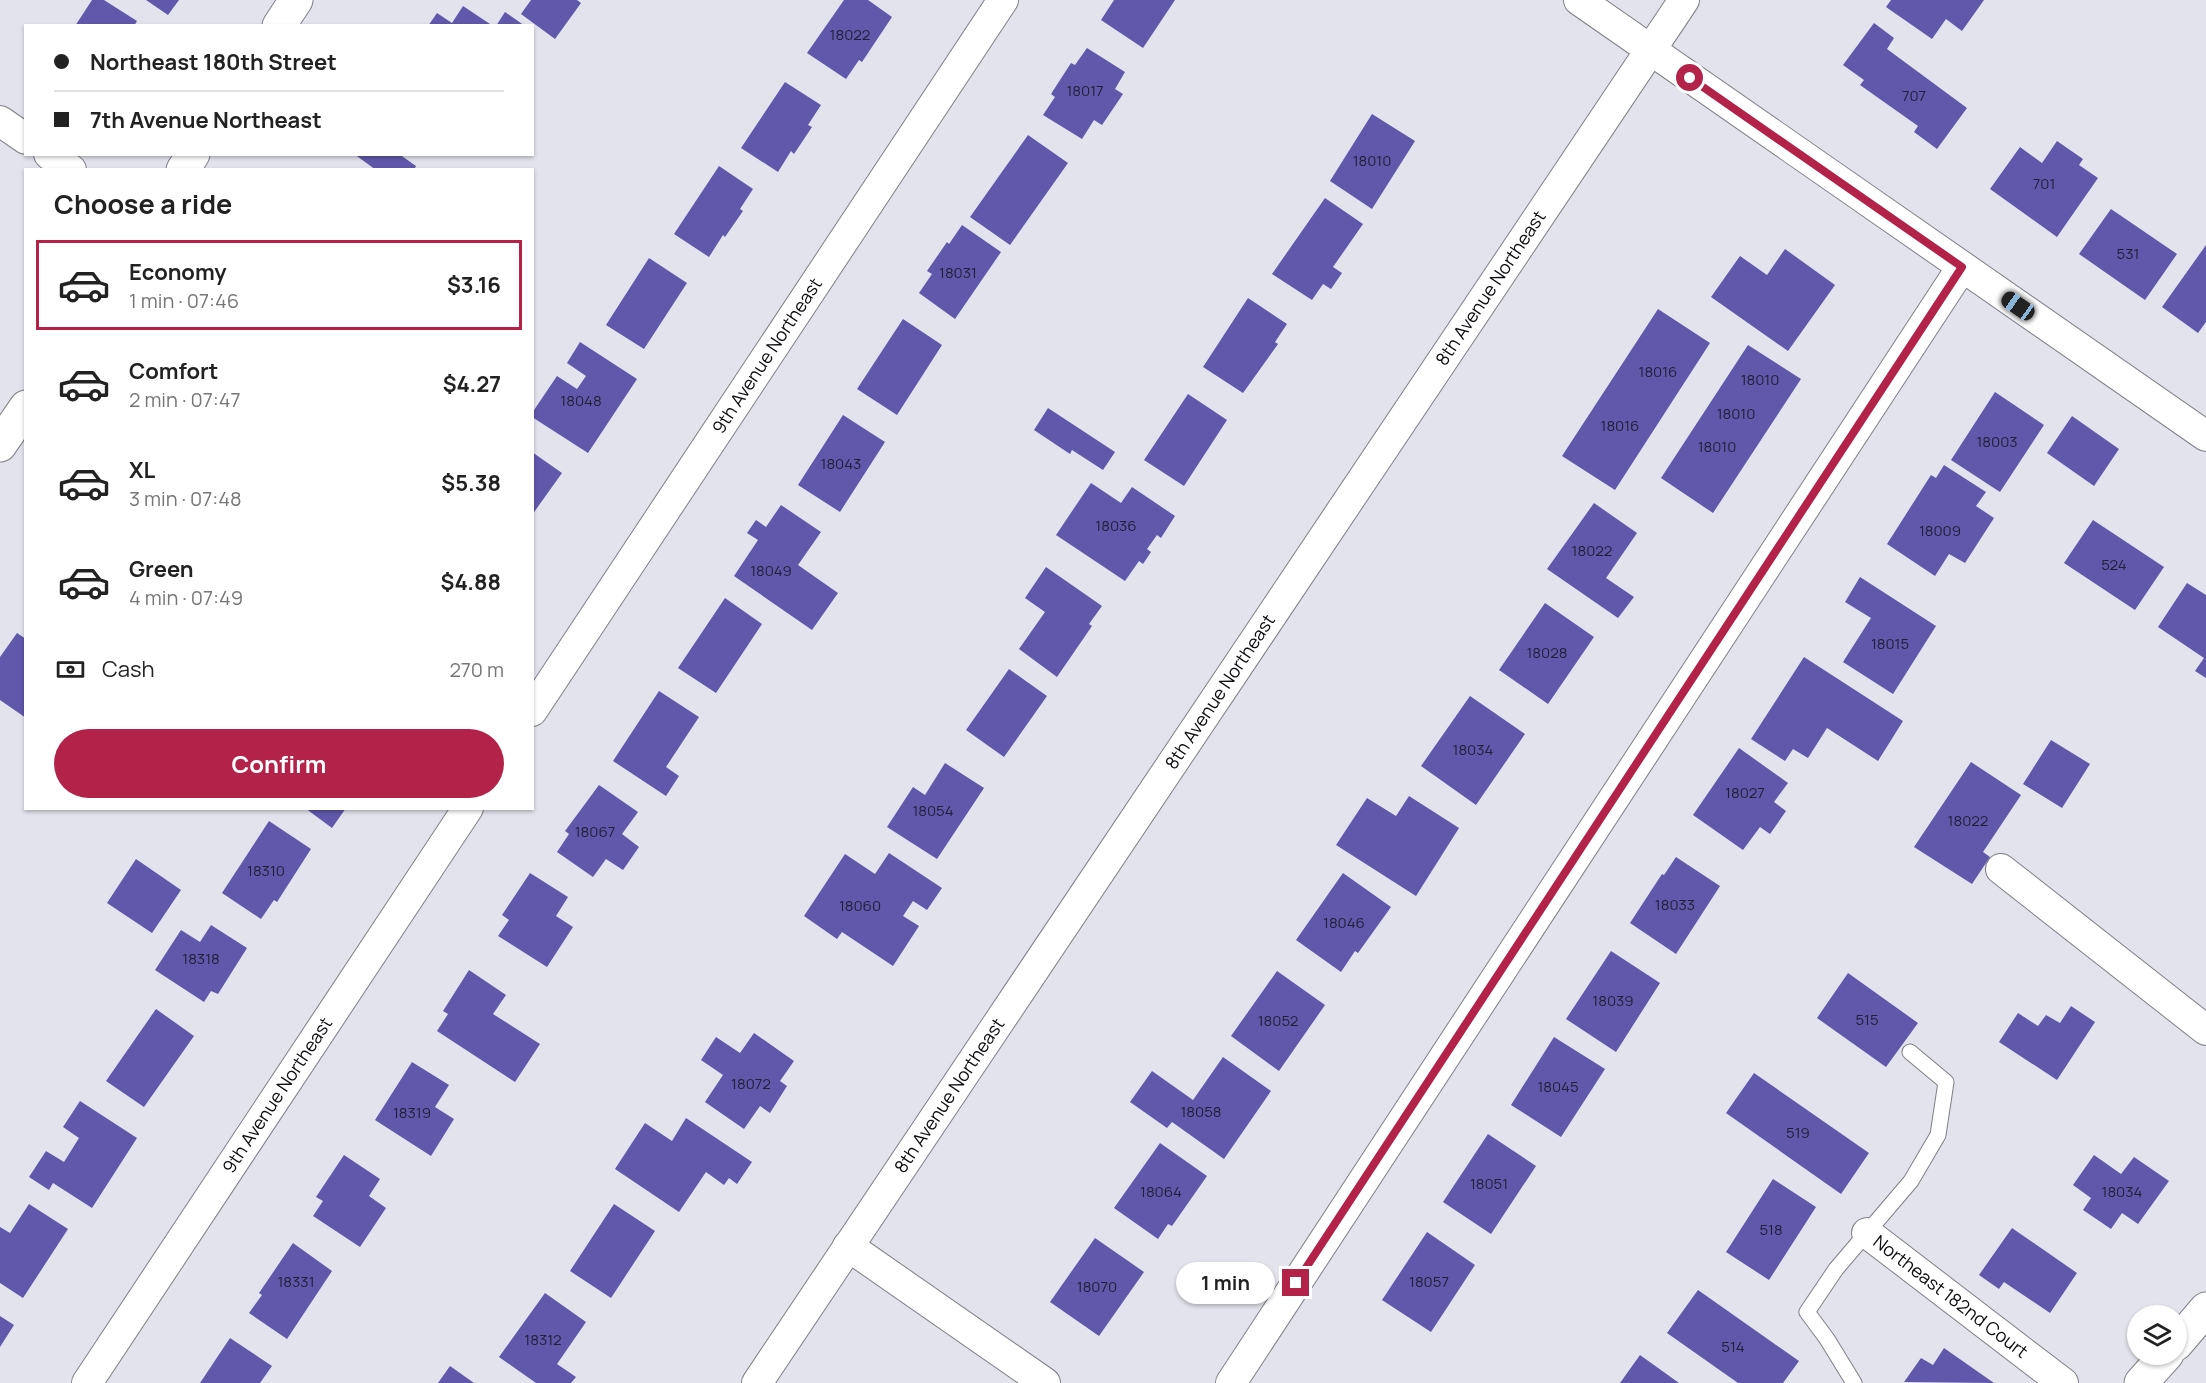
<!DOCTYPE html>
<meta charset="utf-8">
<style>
body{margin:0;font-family:Manrope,sans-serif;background:#f6f6f6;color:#222;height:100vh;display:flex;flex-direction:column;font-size:22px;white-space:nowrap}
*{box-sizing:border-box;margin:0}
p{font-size:20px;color:#767676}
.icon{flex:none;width:33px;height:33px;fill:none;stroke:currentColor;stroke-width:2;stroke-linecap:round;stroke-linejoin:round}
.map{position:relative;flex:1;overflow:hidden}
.drawer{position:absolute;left:24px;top:168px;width:510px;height:642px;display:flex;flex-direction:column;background:#fff;border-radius:0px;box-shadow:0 2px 4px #0004}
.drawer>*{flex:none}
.guide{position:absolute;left:24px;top:24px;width:510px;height:132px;border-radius:0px;box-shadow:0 2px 4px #0004;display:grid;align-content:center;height:132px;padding:0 30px;background:#fff}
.fabs{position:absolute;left:2127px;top:1305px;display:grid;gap:12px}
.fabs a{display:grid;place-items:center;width:60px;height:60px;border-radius:50%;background:#fff;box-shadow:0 2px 4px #0004;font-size:30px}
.end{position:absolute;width:27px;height:27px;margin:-14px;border:8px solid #b32248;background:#fff;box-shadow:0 0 0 3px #fff}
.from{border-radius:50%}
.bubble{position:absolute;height:42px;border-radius:21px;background:#fff;box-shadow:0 2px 4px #0004;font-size:20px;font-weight:700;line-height:42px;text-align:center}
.car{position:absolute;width:18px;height:36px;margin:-18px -9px;border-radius:8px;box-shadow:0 0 4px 2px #0007;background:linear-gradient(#222 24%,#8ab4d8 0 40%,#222 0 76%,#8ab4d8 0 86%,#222 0)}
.guide b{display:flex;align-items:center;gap:21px;height:57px;font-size:22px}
.guide b+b{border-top:2px solid #e0e0e0}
.guide i{width:15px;height:15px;background:#222}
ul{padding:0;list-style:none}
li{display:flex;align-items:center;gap:18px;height:90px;margin:0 12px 9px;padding:0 18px;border:3px solid transparent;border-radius:0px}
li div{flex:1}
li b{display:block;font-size:22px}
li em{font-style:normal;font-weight:700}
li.selected{border-color:#b32248}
li>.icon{width:54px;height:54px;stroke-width:1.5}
h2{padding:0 30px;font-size:27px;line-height:72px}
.pay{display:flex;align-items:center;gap:15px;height:66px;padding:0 30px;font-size:22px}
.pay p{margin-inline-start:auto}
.cta{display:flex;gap:12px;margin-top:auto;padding:12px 30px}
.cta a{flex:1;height:69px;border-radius:36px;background:#b32248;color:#fff;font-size:24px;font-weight:700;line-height:69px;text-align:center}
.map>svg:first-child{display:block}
.building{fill:#6058aa}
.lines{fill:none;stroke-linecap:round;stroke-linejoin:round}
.lane-casing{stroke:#7f7f88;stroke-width:17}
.street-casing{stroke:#7f7f88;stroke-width:32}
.secondary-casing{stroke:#7f7f88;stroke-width:35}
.lane{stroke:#fff;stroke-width:15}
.street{stroke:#fff;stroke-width:30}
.secondary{stroke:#fff;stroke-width:33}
.route{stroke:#b32248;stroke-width:8}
.labels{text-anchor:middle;stroke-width:6;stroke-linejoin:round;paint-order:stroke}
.number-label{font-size:15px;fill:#222038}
.street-label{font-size:18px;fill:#0e0e12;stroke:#fff}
</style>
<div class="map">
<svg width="2206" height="1383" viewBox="0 0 2206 1383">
<rect width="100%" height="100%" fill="#e3e3ed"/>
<path class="building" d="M 92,0 L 104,0 L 137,21 L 134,26 L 75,26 Z
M 146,0 L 179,0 L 168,15 Z
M 531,0 L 577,0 L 581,3 L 555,39 L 521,14 Z
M 844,0 L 868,0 L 892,17 L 862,62 L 859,60 L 846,79 L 807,53 Z
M 1114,0 L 1175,0 L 1143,48 L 1101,20 Z
M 1891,0 L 1984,0 L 1962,31 L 1946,19 L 1932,39 L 1886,7 Z
M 463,6 L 493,26 L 428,26 L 437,13 L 452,23 Z
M 505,12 L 525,26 L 496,26 Z
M 1874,23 L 1894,38 L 1887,49 L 1967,108 L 1937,149 L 1914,132 L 1918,126 L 1860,85 L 1864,80 L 1843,65 Z
M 1087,48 L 1125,72 L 1115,89 L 1123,94 L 1102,125 L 1094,120 L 1082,139 L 1043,115 L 1055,97 L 1051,94 L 1071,63 L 1075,65 Z
M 785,82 L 821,105 L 808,125 L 812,127 L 794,154 L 791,151 L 778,172 L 741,148 Z
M 1372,114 L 1415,141 L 1372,209 L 1330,181 Z
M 1028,135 L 1068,163 L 1010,245 L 970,217 Z
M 2057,141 L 2083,159 L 2079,165 L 2098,178 L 2057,237 L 1990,189 L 2020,147 L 2042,163 Z
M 354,154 L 399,154 L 416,166 L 414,170 L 376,170 Z
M 719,166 L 753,189 L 740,209 L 743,211 L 725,237 L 723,235 L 709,257 L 674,234 Z
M 1325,198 L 1363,224 L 1333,267 L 1342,273 L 1331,289 L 1323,284 L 1312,300 L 1272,274 Z
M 2111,209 L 2177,254 L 2145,300 L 2079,254 Z
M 962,225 L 1001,252 L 955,319 L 919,293 L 932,274 L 927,271 L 947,242 L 949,244 Z
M 2206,245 L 2206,322 L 2198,333 L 2162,307 Z
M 1785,249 L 1835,285 L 1788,351 L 1711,297 L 1740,256 L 1767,275 Z
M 649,258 L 687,283 L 644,349 L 606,325 Z
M 1248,298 L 1287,324 L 1275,342 L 1278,344 L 1243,393 L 1203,367 Z
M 1658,309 L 1710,343 L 1615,490 L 1562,456 Z
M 903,319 L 942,345 L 897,415 L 857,389 Z
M 580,342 L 637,379 L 588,453 L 532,417 L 532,413 L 557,376 L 577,389 L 586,376 L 567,363 Z
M 1748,345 L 1801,379 L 1713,513 L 1661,478 Z
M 1995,392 L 2044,425 L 2000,492 L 1951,460 Z
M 1188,394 L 1227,420 L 1184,486 L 1144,460 Z
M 1048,408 L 1115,452 L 1103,470 L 1072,450 L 1070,454 L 1034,430 Z
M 843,415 L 885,442 L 840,512 L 798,485 Z
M 2072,416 L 2119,449 L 2094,486 L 2047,453 Z
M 532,452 L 562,473 L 532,515 Z
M 1944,465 L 1986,492 L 1976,506 L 1994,518 L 1965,563 L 1949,554 L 1935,576 L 1887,544 L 1931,475 L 1936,478 Z
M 1091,483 L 1121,503 L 1132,487 L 1175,516 L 1161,538 L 1157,535 L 1147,549 L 1151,552 L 1143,564 L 1139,561 L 1125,581 L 1056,535 Z
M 1594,503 L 1637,533 L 1606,578 L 1634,597 L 1618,618 L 1547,569 Z
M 781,505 L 821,532 L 798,565 L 838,593 L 812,630 L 734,576 L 758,540 L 747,533 L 756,520 L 766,527 Z
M 2093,520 L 2164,567 L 2135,610 L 2064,563 Z
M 1046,567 L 1102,606 L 1089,624 L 1092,626 L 1057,677 L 1019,649 L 1045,612 L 1025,598 Z
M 1860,577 L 1936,626 L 1893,694 L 1843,662 L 1871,618 L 1845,602 Z
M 2187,583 L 2206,595 L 2206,678 L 2195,671 L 2204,658 L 2158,627 Z
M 725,598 L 762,624 L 716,693 L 678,668 Z
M 1545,603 L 1594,637 L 1548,704 L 1499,670 Z
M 17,633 L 26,639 L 26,718 L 0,700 L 0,657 Z
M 1804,657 L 1903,721 L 1878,761 L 1827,728 L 1808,758 L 1793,749 L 1785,761 L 1751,739 Z
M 1009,669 L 1047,696 L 1004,757 L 966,730 Z
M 659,691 L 699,717 L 666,767 L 679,776 L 666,796 L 613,761 Z
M 1470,696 L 1525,734 L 1476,805 L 1421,766 Z
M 2051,740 L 2090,764 L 2062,808 L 2023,784 Z
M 1739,748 L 1788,783 L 1774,802 L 1786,811 L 1770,834 L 1760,827 L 1743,850 L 1693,815 Z
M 1971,762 L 2021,795 L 1983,852 L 1990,857 L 1972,884 L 1914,847 Z
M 945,763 L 984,788 L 937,859 L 887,827 L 913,787 L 925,795 Z
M 599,785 L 638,812 L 622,834 L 639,847 L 623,870 L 606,859 L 593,877 L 557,852 L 569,834 L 565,831 Z
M 1409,796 L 1459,828 L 1416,896 L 1336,845 L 1367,798 L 1396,816 Z
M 305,808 L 346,808 L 332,828 Z
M 269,821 L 311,849 L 277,902 L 274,900 L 261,919 L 222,893 Z
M 889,853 L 942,888 L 927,910 L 913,901 L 903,916 L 919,926 L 893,966 L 842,932 L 837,939 L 804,916 L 845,854 L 875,874 Z
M 1676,857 L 1720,886 L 1676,954 L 1630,923 L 1662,874 L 1664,875 Z
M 136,859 L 181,890 L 152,933 L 107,903 Z
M 530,873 L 568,897 L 556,916 L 573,927 L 547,967 L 498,936 L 509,920 L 502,915 Z
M 1343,873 L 1391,907 L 1358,953 L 1355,951 L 1341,972 L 1296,940 Z
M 211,925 L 247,948 L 218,994 L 211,991 L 204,1002 L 155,970 L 181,930 L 200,942 Z
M 1611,951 L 1660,983 L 1616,1052 L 1566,1019 Z
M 469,970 L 506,995 L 493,1014 L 540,1044 L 515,1082 L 437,1031 L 448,1014 L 443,1011 Z
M 1277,971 L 1325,1005 L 1279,1071 L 1231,1036 Z
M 1848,973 L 1918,1023 L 1886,1067 L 1817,1018 Z
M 2071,1006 L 2095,1022 L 2057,1080 L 1999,1042 L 2018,1013 L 2038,1026 L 2046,1015 L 2060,1023 Z
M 156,1009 L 194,1036 L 144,1107 L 106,1081 Z
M 754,1033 L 794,1061 L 780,1081 L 787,1086 L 770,1113 L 760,1106 L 744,1129 L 705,1102 L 723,1075 L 701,1060 L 716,1037 L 740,1053 Z
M 1554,1037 L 1605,1069 L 1561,1137 L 1511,1105 Z
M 1223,1057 L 1271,1091 L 1224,1159 L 1172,1122 L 1167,1128 L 1130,1102 L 1152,1071 L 1193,1100 Z
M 412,1062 L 449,1085 L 435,1107 L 454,1119 L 431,1156 L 375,1120 Z
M 1754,1073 L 1869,1153 L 1841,1194 L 1726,1113 Z
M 80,1101 L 137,1138 L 92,1208 L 53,1183 L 49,1190 L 29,1177 L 46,1151 L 64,1162 L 79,1138 L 63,1127 Z
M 686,1118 L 752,1162 L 737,1184 L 729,1178 L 724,1185 L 706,1172 L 679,1212 L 615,1169 L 645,1123 L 672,1141 Z
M 1488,1134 L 1536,1166 L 1491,1234 L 1443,1202 Z
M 1160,1143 L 1207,1176 L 1172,1226 L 1168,1224 L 1158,1239 L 1114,1208 Z
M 344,1155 L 380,1179 L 369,1196 L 386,1208 L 360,1247 L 313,1216 L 323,1201 L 316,1197 Z
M 2094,1155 L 2121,1174 L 2134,1157 L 2169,1181 L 2138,1224 L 2122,1213 L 2111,1229 L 2083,1210 L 2091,1198 L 2073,1185 Z
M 1773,1179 L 1816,1207 L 1769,1280 L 1726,1252 Z
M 29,1204 L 68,1229 L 23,1298 L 0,1283 L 0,1227 L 10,1233 Z
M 614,1204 L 655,1231 L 611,1298 L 570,1271 Z
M 2012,1228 L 2077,1273 L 2050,1313 L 2004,1282 L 1999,1289 L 1979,1275 Z
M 1427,1232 L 1475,1265 L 1431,1332 L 1382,1300 Z
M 1095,1238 L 1144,1272 L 1099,1336 L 1050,1302 Z
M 293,1243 L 332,1271 L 287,1339 L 249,1313 L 262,1295 L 259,1293 Z
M 1698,1290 L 1799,1361 L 1783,1383 L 1738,1383 L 1667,1333 Z
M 545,1293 L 586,1322 L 557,1364 L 576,1377 L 571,1383 L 536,1383 L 499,1357 Z
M 0,1316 L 14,1325 L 0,1347 Z
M 230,1338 L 272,1366 L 260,1383 L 200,1383 Z
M 1944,1348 L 1994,1383 L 1904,1382 L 1921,1358 L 1933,1365 Z
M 1640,1355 L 1679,1383 L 1620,1383 Z
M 450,1366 L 474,1383 L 438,1383 Z"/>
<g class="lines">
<defs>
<path id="lane" d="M 1854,1383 L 1827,1339 L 1807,1312 L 1836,1269 L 1911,1181 L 1938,1135 L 1946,1082 L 1910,1052"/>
<g id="street">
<path d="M 1579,0 L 2206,436"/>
<path d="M 0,121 L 26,139"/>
<path d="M 49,154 L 71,170"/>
<path id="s1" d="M 532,711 L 1003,0"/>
<path d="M 2001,869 L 2206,1030"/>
<path id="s2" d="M 1867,1233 L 2063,1383"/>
<path d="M 848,1246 L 1045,1383"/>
<path id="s3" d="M 87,1383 L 468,808"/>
<path id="s4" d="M 757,1383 L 1684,0"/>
<path d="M 1231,1383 L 1962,267"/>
</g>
<path id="secondary" d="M 279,26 L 296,0
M 183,170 L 193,154
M 0,445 L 26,407
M 2176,1344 L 2206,1309
M 2141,1383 L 2167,1354"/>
</defs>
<use href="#lane" class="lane-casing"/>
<use href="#street" class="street-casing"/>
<use href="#secondary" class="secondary-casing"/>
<use href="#lane" class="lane"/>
<use href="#street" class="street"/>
<use href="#secondary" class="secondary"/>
</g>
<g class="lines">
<path class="route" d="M 1296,1283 L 1962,267 L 1690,78"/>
</g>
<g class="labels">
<g class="number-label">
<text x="850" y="40">18022</text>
<text x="1085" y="96">18017</text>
<text x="1914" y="101">707</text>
<text x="1372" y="166">18010</text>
<text x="2044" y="189">701</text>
<text x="2128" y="259">531</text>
<text x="958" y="278">18031</text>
<text x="1658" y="377">18016</text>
<text x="1760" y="385">18010</text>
<text x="581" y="406">18048</text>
<text x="1736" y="419">18010</text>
<text x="1620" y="431">18016</text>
<text x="1997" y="447">18003</text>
<text x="1717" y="452">18010</text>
<text x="841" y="469">18043</text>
<text x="1116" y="531">18036</text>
<text x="1940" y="536">18009</text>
<text x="1592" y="556">18022</text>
<text x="2114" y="570">524</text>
<text x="771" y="576">18049</text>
<text x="1890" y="649">18015</text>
<text x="1547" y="658">18028</text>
<text x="1473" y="755">18034</text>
<text x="1745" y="798">18027</text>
<text x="933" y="816">18054</text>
<text x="1968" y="826">18022</text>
<text x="595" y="837">18067</text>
<text x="266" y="876">18310</text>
<text x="1675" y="910">18033</text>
<text x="860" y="911">18060</text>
<text x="1344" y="928">18046</text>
<text x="201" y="964">18318</text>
<text x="1613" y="1006">18039</text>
<text x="1867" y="1025">515</text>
<text x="1278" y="1026">18052</text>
<text x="751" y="1089">18072</text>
<text x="1558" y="1092">18045</text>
<text x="1201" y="1117">18058</text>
<text x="412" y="1118">18319</text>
<text x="1798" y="1138">519</text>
<text x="1489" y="1189">18051</text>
<text x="1161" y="1197">18064</text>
<text x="2122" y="1197">18034</text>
<text x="1771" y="1235">518</text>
<text x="296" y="1287">18331</text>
<text x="1429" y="1287">18057</text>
<text x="1097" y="1292">18070</text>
<text x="543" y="1345">18312</text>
<text x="1733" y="1352">514</text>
</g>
<g class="street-label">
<text dy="6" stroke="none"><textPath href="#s4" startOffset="1318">8th Avenue Northeast</textPath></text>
<text dy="6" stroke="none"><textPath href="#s1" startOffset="426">9th Avenue Northeast</textPath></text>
<text dy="6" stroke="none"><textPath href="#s4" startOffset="832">8th Avenue Northeast</textPath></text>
<text dy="6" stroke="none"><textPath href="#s4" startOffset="346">8th Avenue Northeast</textPath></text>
<text dy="6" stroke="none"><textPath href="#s3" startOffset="345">9th Avenue Northeast</textPath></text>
<text dy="6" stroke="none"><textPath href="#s2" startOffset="105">Northeast 182nd Court</textPath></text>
</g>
</g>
</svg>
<div class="fabs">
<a><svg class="icon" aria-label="layers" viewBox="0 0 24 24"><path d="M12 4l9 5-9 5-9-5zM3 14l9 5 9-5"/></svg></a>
</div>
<i class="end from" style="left:1690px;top:78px"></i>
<i class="end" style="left:1296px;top:1283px"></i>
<div class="bubble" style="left:1176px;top:1262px;width:99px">1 min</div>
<i class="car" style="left:2018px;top:306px;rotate:305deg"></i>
<div class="guide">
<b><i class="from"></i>Northeast 180th Street</b>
<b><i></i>7th Avenue Northeast</b>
</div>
<section class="drawer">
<h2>Choose a ride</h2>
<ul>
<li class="selected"><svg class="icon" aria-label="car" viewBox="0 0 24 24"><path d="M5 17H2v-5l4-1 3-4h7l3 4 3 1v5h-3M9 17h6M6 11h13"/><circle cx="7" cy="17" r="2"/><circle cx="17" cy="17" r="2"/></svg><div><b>Economy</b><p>1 min · 07:46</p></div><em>$3.16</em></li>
<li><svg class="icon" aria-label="car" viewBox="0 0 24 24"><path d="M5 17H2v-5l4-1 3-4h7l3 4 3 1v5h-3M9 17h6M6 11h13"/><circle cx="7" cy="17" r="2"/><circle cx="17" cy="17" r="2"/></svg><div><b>Comfort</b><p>2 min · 07:47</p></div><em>$4.27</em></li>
<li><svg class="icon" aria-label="car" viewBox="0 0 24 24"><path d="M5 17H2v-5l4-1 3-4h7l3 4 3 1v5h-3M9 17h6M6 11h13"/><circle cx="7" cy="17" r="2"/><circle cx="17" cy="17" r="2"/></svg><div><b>XL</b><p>3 min · 07:48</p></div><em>$5.38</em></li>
<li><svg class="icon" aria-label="car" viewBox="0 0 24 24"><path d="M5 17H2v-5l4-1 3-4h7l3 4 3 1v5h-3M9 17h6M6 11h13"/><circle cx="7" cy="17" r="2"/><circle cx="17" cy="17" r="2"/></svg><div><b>Green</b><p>4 min · 07:49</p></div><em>$4.88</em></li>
</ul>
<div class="pay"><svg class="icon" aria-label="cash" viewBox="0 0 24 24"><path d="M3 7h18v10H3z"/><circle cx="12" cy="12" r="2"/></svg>Cash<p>270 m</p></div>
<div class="cta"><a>Confirm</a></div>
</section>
</div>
